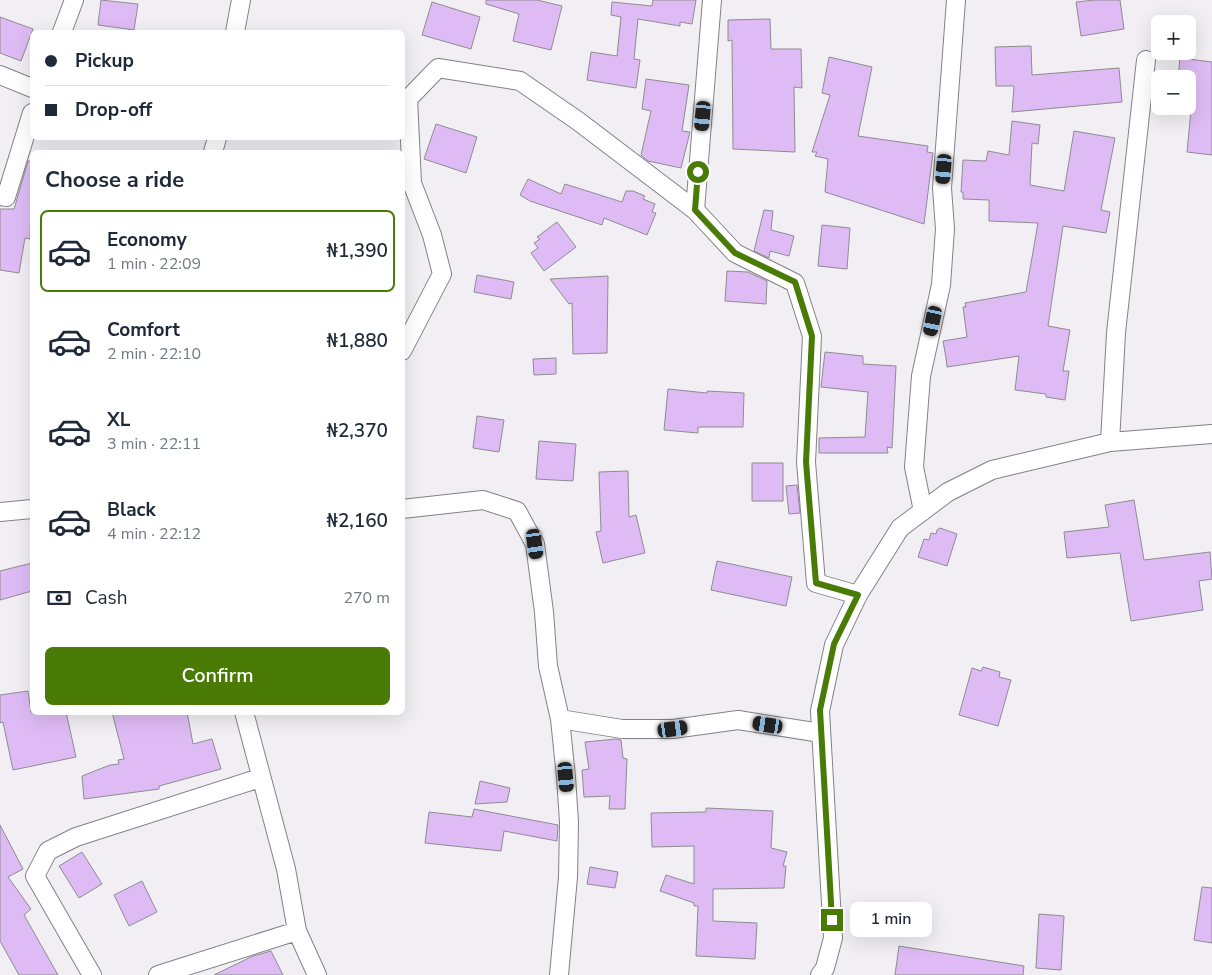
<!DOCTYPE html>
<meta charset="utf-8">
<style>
body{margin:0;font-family:"Nunito Sans",sans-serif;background:#f6f6f7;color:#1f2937;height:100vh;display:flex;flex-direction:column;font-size:19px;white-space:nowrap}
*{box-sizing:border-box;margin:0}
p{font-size:16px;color:#747a83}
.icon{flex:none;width:28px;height:28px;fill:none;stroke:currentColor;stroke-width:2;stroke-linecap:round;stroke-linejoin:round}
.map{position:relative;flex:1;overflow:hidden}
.side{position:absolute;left:30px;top:150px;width:375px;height:565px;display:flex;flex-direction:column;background:#fff;border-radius:8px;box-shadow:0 5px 20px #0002}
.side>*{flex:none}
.banner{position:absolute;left:30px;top:30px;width:375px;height:110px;border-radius:8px;box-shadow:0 5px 20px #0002;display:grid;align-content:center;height:110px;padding:0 15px;background:#fff}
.controls{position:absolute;left:1151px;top:15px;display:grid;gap:10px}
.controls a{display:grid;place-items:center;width:45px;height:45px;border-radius:8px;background:#fff;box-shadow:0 5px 20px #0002;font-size:25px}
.end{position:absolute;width:22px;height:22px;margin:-11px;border:6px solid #4a7b06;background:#fff;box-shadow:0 0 0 2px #fff}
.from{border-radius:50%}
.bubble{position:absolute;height:35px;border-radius:8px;background:#fff;box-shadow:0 5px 20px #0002;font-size:16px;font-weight:600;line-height:35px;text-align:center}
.car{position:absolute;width:15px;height:30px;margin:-15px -8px;border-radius:6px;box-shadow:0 0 4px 1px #0007;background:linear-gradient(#222 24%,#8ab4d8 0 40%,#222 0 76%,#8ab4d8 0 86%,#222 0)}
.banner b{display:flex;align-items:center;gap:18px;height:48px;font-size:19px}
.banner b+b{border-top:1px solid #e0e1e3}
.banner i{width:12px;height:12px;background:#1f2937}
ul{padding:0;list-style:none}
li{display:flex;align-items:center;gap:15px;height:82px;margin:0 10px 8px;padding:0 5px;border:2px solid transparent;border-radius:8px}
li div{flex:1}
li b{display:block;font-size:19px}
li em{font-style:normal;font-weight:600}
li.on{border-color:#4a7b06}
li>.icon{width:45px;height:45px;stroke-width:1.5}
h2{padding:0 15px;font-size:22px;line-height:60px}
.pay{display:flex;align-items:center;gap:12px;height:55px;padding:0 15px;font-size:19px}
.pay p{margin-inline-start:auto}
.primary-button{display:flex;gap:10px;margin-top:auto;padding:10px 15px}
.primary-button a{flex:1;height:58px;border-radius:8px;background:#4a7b06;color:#fff;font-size:20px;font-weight:600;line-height:58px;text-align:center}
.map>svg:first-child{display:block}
.building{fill:#debbf5;stroke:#8e8c90}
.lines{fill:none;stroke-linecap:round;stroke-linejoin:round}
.street-casing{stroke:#838185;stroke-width:20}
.street{stroke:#fff;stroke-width:18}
.route{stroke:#4a7b06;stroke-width:6}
</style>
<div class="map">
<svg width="1212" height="975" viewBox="0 0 1212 975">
<rect width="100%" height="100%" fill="#f1eff3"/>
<path class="building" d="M 101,0 L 138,4 L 134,30 L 98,25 Z
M 486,0 L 537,0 L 562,6 L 551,50 L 513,41 L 519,14 L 486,4 Z
M 653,0 L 696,0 L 692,24 L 680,22 L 680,26 L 638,19 L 634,59 L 640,60 L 636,88 L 587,80 L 591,52 L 617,56 L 621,17 L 611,15 L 612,2 L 652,6 Z
M 1094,0 L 1120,0 L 1124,29 L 1081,36 L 1076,2 Z
M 432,2 L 480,17 L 471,49 L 422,35 Z
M 0,17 L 33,29 L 21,61 L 0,53 Z
M 770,19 L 771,49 L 801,49 L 802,88 L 794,87 L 795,152 L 733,149 L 732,40 L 728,41 L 728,20 Z
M 1031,46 L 1032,75 L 1119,68 L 1122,102 L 1012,112 L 1014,86 L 996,86 L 995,47 Z
M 829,57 L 872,67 L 858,136 L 928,146 L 927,152 L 933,153 L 924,224 L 825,192 L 828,159 L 815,156 L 817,152 L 812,152 L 830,95 L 822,93 Z
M 1180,58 L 1212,62 L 1212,155 L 1187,152 L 1192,100 L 1188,99 L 1188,79 L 1178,79 Z
M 646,79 L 689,85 L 682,131 L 690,132 L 681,168 L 648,161 L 641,155 L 651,111 L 642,109 Z
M 1012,121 L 1040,125 L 1038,144 L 1032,143 L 1030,185 L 1064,191 L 1074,131 L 1115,138 L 1101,210 L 1110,212 L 1106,233 L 1063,226 L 1048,326 L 1070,330 L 1063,371 L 1069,371 L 1065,400 L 1046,397 L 1046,394 L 1015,390 L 1019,356 L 947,367 L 946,358 L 943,341 L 967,337 L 963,307 L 966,307 L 965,303 L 1026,292 L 1038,223 L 989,221 L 989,200 L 963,199 L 963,192 L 961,192 L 963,160 L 986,161 L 988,151 L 1009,155 Z
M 436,124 L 477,137 L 466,173 L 424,159 Z
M 28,161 L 32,161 L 30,239 L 25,238 L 19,273 L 0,270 L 0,209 L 14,209 Z
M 528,179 L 561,194 L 565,184 L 622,202 L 626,191 L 633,191 L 645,196 L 643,199 L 655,204 L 652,212 L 656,213 L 647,235 L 604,218 L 602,225 L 530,201 L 520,195 Z
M 764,210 L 773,211 L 771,230 L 794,236 L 789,256 L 770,251 L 769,258 L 754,251 Z
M 557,222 L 576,247 L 544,271 L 531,253 L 538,248 L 534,243 L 540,239 L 537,237 Z
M 822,225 L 850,228 L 847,269 L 818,266 Z
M 727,271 L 748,272 L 767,281 L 766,304 L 725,301 Z
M 477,275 L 514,282 L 511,299 L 474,292 Z
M 608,276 L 607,353 L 573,354 L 572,303 L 569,304 L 550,279 Z
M 825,352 L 863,356 L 863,364 L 896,366 L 892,448 L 887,447 L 888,453 L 819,453 L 819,438 L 865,437 L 868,392 L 821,387 Z
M 556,358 L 556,374 L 534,375 L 533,359 Z
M 668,389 L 707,393 L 707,391 L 744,393 L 743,427 L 698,427 L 698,433 L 664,430 Z
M 477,416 L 504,420 L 499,452 L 473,448 Z
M 539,441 L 576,444 L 573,481 L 536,479 Z
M 752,463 L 783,463 L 783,501 L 752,501 Z
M 628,471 L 629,517 L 636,515 L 645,553 L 603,563 L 596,532 L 601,531 L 599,472 Z
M 797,485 L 800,513 L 789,514 L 786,486 Z
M 1134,500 L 1144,560 L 1210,552 L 1212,579 L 1199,581 L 1203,610 L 1131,621 L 1120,553 L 1067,558 L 1064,532 L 1109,527 L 1105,505 Z
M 940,528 L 957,534 L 947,566 L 918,557 L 924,539 L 929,540 L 931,533 L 936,534 L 937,530 Z
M 717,561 L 792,577 L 786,606 L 711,590 Z
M 32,563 L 32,591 L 0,600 L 0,571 Z
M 983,667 L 1000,672 L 999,677 L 1011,680 L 998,726 L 959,715 L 972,668 L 981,671 Z
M 28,691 L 31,712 L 66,712 L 76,757 L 13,770 L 3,722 L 0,723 L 0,695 Z
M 112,712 L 187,712 L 193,744 L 212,739 L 221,769 L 159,786 L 159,789 L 84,799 L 82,776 L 110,765 L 119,764 L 118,760 L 124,759 Z
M 616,739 L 621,740 L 623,758 L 627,759 L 625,809 L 609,809 L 610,796 L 584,797 L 582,770 L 589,769 L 585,742 Z
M 480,781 L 510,788 L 507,802 L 475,804 Z
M 706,808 L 773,811 L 771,848 L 787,852 L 783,866 L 786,866 L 784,888 L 713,889 L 713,921 L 757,923 L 755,959 L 696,956 L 698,906 L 694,906 L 694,903 L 660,891 L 666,875 L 694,884 L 694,846 L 652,847 L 651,813 L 706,812 Z
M 474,809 L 558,825 L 557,841 L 504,831 L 501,851 L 425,843 L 429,812 L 472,817 Z
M 0,825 L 23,869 L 8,877 L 31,909 L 24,915 L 58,975 L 19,975 L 0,941 Z
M 82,852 L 102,884 L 79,898 L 59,866 Z
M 590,867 L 618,872 L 615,888 L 587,884 Z
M 142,881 L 157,912 L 129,926 L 114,895 Z
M 1202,887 L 1212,888 L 1212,943 L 1194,940 Z
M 1039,914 L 1064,916 L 1061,970 L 1036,968 Z
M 899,946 L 1024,966 L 1023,975 L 895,975 Z
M 271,951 L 283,975 L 214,975 L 253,956 Z"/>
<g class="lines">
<defs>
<path id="street" d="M 712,0 L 695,210 L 735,253 L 795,283 L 812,336 L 806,462 L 816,583 L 858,595
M 62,32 L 74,0
M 235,32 L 241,0
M 0,75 L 32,88
M 213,152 L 217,138
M 0,196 L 6,197 L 32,113
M 402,351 L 442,274 L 432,235 L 412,183 L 408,99 L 438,68 L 520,81 L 578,121 L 695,210
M 1110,442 L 1116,333 L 1146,60
M 402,509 L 483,500 L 517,511 L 535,544 L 544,612 L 548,666 L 560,719 L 566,777 L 569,822 L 568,877 L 559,975
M 923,511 L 914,467 L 921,376 L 941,285 L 945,229 L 942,188 L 956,0
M 0,512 L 32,509
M 244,712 L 286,869 L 297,931 L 317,975
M 560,719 L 622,729 L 673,729 L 738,720 L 821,733
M 92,975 L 35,876 L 48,851 L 76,837 L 260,778
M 158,975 L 297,931
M 820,975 L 825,968 L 833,938 L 820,711 L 834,645 L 858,595 L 900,528 L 948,492 L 992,470 L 1110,442 L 1212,434"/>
</defs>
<use href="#street" class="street-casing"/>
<use href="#street" class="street"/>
</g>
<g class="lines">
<path class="route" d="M 698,172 L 695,210 L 735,253 L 795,282 L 812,336 L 806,462 L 816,583 L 858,595 L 834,644 L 820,710 L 832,920"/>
</g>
</svg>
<div class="controls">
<a>+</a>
<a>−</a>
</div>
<i class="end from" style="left:698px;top:172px"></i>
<i class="end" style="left:832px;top:920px"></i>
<div class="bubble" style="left:850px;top:902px;width:82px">1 min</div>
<i class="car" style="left:703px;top:116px;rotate:185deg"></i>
<i class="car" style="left:944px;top:169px;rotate:185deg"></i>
<i class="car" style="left:933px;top:321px;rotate:192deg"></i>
<i class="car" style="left:535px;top:544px;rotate:172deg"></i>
<i class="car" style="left:768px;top:725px;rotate:279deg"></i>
<i class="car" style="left:673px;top:729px;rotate:82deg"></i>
<i class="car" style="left:566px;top:777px;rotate:175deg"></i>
<div class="banner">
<b><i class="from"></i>Pickup</b>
<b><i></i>Drop-off</b>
</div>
<section class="side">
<h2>Choose a ride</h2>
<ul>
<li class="on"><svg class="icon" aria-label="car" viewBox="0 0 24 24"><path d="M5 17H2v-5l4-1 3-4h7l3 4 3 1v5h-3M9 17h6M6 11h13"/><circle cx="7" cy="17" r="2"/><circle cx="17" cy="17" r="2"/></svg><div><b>Economy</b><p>1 min · 22:09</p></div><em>₦1,390</em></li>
<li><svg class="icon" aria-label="car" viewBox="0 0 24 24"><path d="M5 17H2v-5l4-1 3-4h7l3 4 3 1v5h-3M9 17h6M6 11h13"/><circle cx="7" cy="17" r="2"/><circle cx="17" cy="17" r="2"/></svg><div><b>Comfort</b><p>2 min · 22:10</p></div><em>₦1,880</em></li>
<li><svg class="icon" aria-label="car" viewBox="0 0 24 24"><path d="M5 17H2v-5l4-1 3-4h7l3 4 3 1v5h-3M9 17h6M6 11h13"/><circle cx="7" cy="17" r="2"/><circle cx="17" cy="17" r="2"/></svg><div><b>XL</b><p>3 min · 22:11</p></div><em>₦2,370</em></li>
<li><svg class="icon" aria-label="car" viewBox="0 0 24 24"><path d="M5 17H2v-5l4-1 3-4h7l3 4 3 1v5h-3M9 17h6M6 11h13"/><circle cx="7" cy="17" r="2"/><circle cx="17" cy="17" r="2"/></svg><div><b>Black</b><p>4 min · 22:12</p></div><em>₦2,160</em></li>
</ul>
<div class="pay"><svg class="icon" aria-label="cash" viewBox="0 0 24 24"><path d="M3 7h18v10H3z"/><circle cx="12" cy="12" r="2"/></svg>Cash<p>270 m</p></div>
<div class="primary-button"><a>Confirm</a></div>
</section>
</div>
